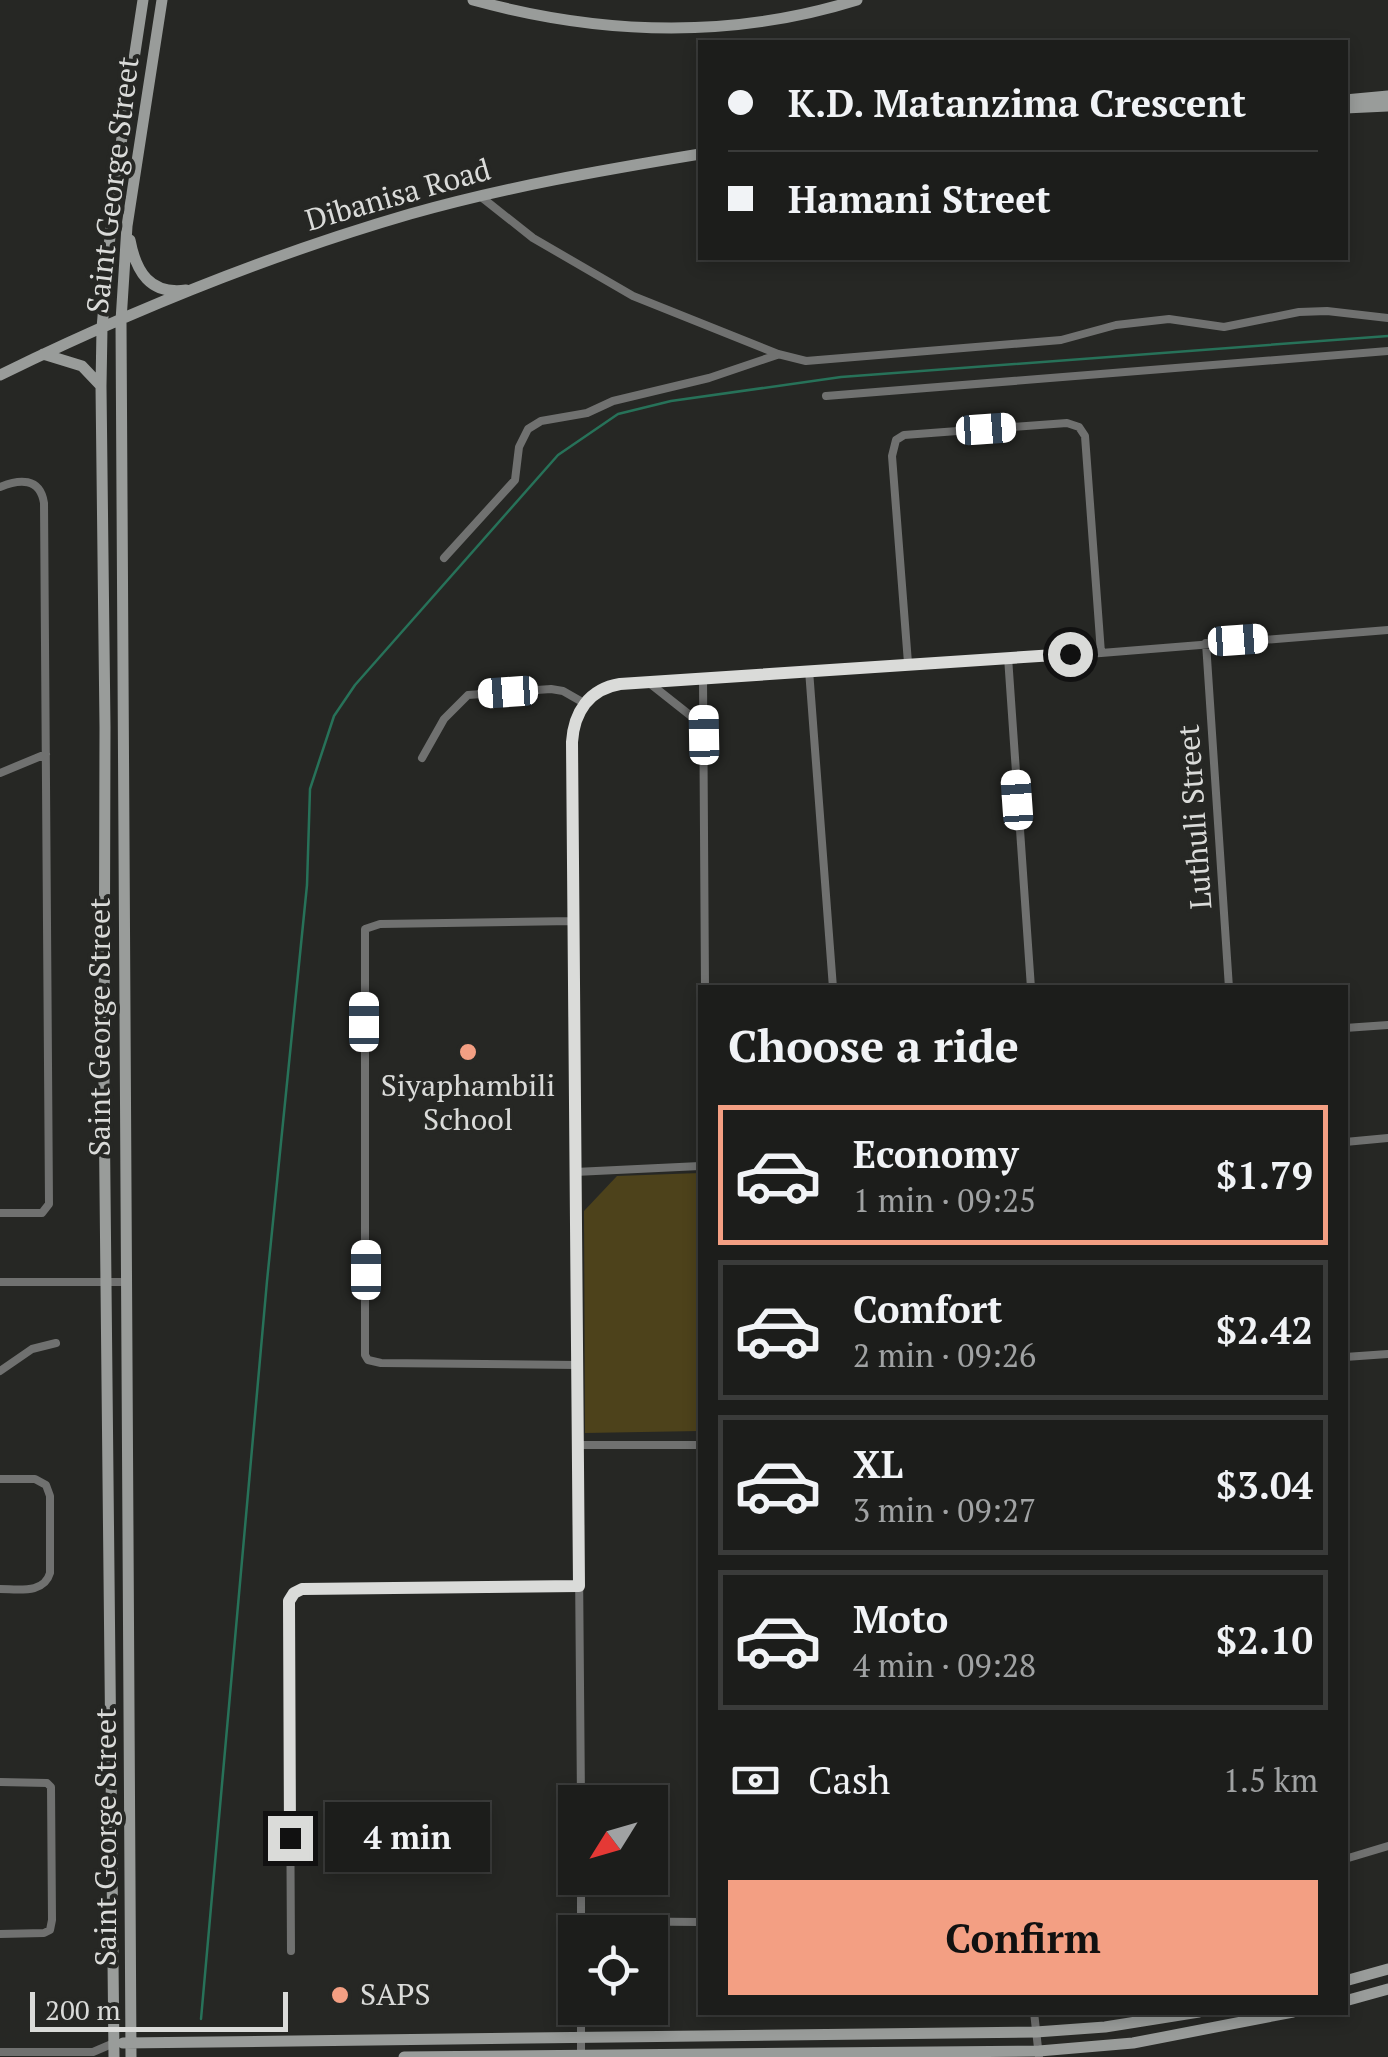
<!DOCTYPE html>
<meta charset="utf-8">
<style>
body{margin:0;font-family:"PT Serif",serif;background:#292a28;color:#f1f3f6;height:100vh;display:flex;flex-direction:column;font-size:38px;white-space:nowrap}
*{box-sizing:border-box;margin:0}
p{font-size:32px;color:#a0a2a3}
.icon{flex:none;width:55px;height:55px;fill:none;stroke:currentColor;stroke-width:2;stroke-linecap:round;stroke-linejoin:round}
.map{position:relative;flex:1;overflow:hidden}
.sheet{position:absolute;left:698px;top:985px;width:650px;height:1030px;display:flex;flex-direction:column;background:#1c1d1b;border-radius:0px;box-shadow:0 5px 15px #0003,0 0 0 2px #3a3b3a}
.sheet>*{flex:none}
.guide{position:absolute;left:698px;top:40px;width:650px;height:220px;border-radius:0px;box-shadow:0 5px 15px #0003,0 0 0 2px #3a3b3a;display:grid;align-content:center;height:220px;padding:0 30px;background:#1c1d1b}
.needle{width:65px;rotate:233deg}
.fabs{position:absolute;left:558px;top:1785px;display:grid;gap:20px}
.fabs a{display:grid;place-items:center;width:110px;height:110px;border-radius:0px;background:#1c1d1b;box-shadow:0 5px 15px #0003,0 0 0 2px #3a3b3a;font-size:50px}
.scale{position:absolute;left:30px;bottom:25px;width:258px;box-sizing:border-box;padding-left:10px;border:5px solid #dadbd9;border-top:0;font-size:28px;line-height:35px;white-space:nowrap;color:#dadbd9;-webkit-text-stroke:8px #262724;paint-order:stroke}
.end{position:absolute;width:45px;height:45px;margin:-22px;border:12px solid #dadbd9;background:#111;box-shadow:0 0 0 5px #111}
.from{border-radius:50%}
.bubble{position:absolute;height:70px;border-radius:0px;background:#1c1d1b;box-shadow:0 5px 15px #0003,0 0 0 2px #3a3b3a;font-size:32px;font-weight:700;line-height:70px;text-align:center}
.car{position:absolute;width:30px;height:60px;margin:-30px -15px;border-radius:12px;box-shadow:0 0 8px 2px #0007;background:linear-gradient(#fff 24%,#345 0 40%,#fff 0 76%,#345 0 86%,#fff 0)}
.guide b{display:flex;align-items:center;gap:35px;height:95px;font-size:38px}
.guide b+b{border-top:2px solid #3a3b3a}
.guide i{width:25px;height:25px;background:#f1f3f6}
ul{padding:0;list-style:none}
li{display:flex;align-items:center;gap:30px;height:140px;margin:0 20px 15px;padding:0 10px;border:5px solid #3a3b3a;border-radius:0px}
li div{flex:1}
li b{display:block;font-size:38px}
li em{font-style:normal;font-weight:700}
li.on{border-color:#f39f83}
li>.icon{width:90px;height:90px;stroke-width:1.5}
h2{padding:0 30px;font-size:45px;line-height:120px}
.pay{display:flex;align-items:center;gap:25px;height:110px;padding:0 30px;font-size:38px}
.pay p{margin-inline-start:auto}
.cta{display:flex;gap:20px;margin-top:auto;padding:20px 30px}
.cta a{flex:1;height:115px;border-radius:0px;background:#f39f83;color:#111;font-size:40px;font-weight:700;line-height:115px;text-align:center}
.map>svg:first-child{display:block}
.green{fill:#4d421b}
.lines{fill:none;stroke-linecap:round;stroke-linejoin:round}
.stream{stroke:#277259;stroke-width:2.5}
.street{stroke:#707170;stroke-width:8}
.secondary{stroke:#999c9a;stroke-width:11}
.route{stroke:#dadbd9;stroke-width:12}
.poi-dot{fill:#f39f83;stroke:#262724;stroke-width:4}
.labels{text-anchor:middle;stroke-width:8;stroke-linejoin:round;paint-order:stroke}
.street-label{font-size:30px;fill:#dadbd9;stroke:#262724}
.poi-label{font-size:30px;fill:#dadbd9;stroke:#262724}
</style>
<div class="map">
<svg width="1388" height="2057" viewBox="0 0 1388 2057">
<rect width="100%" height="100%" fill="#262724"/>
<path class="green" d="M 700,1173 L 700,1431 L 585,1433 L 584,1211 L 617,1176 Z"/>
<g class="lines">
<path class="stream" d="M 201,2019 L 267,1281 L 307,885 L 310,789 L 334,716 L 355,685 L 558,455 L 618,414 L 671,401 L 841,377 L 1388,336"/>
<path class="street" d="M 480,196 L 533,238 L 633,296 L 778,354 L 806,361 L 1061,340 L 1116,325 L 1169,319 L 1224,327 L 1299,312 L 1327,311 L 1388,318
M 826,396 L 1388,351
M 0,487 C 19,479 40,477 44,503 L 49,1204 L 42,1213 L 0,1213
M 444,558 L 515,480 L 519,447 L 528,429 L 541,421 L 587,413 L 613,401 L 709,378 L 777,355
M 1206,643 L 1229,988
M 1008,657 L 1031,988
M 908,663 L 892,456 L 896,440 L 904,435 L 1067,423 L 1079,427 L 1085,436 L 1101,653
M 809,670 L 833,988
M 703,677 L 705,988
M 648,682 L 691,716 L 701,731
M 422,758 L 444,719 L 468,695 L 551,689 L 563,691 L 584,703
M 0,773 L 46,754
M 573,921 L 380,924 L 365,929 L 365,1355 L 368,1360 L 381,1363 L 578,1365
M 1345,1028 L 1388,1025
M 1345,1142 L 1388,1138
M 575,1172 L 700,1166
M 0,1282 L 126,1282
M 1345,1357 L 1388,1354
M 0,1371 L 32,1349 L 56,1343
M 577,1445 L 700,1445
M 0,1479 L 35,1479 L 46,1485 L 50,1496 L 50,1573 C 44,1594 19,1589 0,1589
M 0,1782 L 47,1783 L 51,1787 L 52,1920 L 50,1930 L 44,1933 L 0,1934
M 581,1802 L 572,742 C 574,712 589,690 620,684 L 1101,653 L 1388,630
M 1345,1859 L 1388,1846
M 581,1878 L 581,1932
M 581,1921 L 700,1922
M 291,1951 L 289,1601 L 294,1593 L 302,1589 L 579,1586
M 581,2008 L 581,2055
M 1034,2012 L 1039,2057
M 0,2052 L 93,2052 L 114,2043"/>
<path class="secondary" d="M 473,0 C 601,35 729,40 857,0
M 1345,100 L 1388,96
M 1345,108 L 1388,106
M 130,240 C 136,272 150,295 186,290
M 43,354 L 82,366 L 101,386
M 0,375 C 131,311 269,255 410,214 C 505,187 603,170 700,154
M 1345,1981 L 1388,1969
M 1345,2001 L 1388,1989
M 123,2043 L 1036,2032 L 1105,2027 L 1199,2012
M 114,2057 L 104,1092 L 105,727 L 101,386 L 102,328 L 114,190 L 143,0
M 131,2057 L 121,321 L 127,226 L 162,0
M 404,2057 L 1039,2051 L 1133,2043 L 1293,2012"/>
</g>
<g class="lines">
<path class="route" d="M 290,1838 L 289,1601 L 294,1593 L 302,1589 L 579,1586 L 572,742 C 574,712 589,689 620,684 L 1070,654"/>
</g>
<g class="poi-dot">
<circle cx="468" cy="1052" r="10"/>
<circle cx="340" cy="1995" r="10"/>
</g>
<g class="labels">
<g class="street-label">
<text transform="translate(113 185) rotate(-83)" y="10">Saint George Street</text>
<text transform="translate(398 195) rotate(-16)" y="10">Dibanisa Road</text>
<text transform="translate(1195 817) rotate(-94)" y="10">Luthuli Street</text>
<text transform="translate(100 1027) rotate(-90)" y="10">Saint George Street</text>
<text transform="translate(106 1837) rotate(-90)" y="10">Saint George Street</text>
</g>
<g class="poi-label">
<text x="468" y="1096">Siyaphambili<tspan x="468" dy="34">School</tspan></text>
<text x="360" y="2005" text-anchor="start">SAPS</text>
</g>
</g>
</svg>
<div class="fabs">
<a><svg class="needle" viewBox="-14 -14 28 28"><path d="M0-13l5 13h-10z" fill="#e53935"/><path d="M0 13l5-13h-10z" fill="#a0a2a3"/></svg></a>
<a><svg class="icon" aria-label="locate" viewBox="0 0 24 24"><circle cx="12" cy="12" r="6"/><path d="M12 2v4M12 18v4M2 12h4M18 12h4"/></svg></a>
</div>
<div class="scale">200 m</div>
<i class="end from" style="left:1070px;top:654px"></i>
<i class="end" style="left:290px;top:1838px"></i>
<div class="bubble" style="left:325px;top:1802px;width:165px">4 min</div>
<i class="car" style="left:986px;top:429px;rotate:86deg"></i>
<i class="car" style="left:1238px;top:640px;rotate:86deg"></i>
<i class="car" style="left:508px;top:692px;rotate:266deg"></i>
<i class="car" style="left:704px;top:735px;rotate:359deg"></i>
<i class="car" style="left:1017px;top:800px;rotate:356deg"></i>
<i class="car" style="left:364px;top:1022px;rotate:0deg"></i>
<i class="car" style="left:366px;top:1270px;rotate:0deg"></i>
<div class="guide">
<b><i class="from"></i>K.D. Matanzima Crescent</b>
<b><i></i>Hamani Street</b>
</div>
<section class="sheet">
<h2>Choose a ride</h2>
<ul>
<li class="on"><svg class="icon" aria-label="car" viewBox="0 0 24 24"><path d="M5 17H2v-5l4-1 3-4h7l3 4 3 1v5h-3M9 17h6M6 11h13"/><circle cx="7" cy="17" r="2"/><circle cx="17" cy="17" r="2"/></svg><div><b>Economy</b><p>1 min · 09:25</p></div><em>$1.79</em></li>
<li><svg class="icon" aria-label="car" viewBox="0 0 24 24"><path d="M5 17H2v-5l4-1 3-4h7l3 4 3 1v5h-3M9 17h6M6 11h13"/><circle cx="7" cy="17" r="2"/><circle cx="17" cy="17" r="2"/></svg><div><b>Comfort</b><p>2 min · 09:26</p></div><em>$2.42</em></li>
<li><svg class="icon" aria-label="car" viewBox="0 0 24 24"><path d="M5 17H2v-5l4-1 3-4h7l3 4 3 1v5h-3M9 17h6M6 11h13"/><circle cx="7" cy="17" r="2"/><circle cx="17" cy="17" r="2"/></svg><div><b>XL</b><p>3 min · 09:27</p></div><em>$3.04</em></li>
<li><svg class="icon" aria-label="car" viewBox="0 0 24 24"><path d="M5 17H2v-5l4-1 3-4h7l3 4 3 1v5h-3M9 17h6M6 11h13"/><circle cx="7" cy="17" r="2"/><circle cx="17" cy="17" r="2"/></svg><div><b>Moto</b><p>4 min · 09:28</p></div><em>$2.10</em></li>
</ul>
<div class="pay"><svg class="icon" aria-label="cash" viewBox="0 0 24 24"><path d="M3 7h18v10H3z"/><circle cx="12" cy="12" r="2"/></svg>Cash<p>1.5 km</p></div>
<div class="cta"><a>Confirm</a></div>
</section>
</div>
